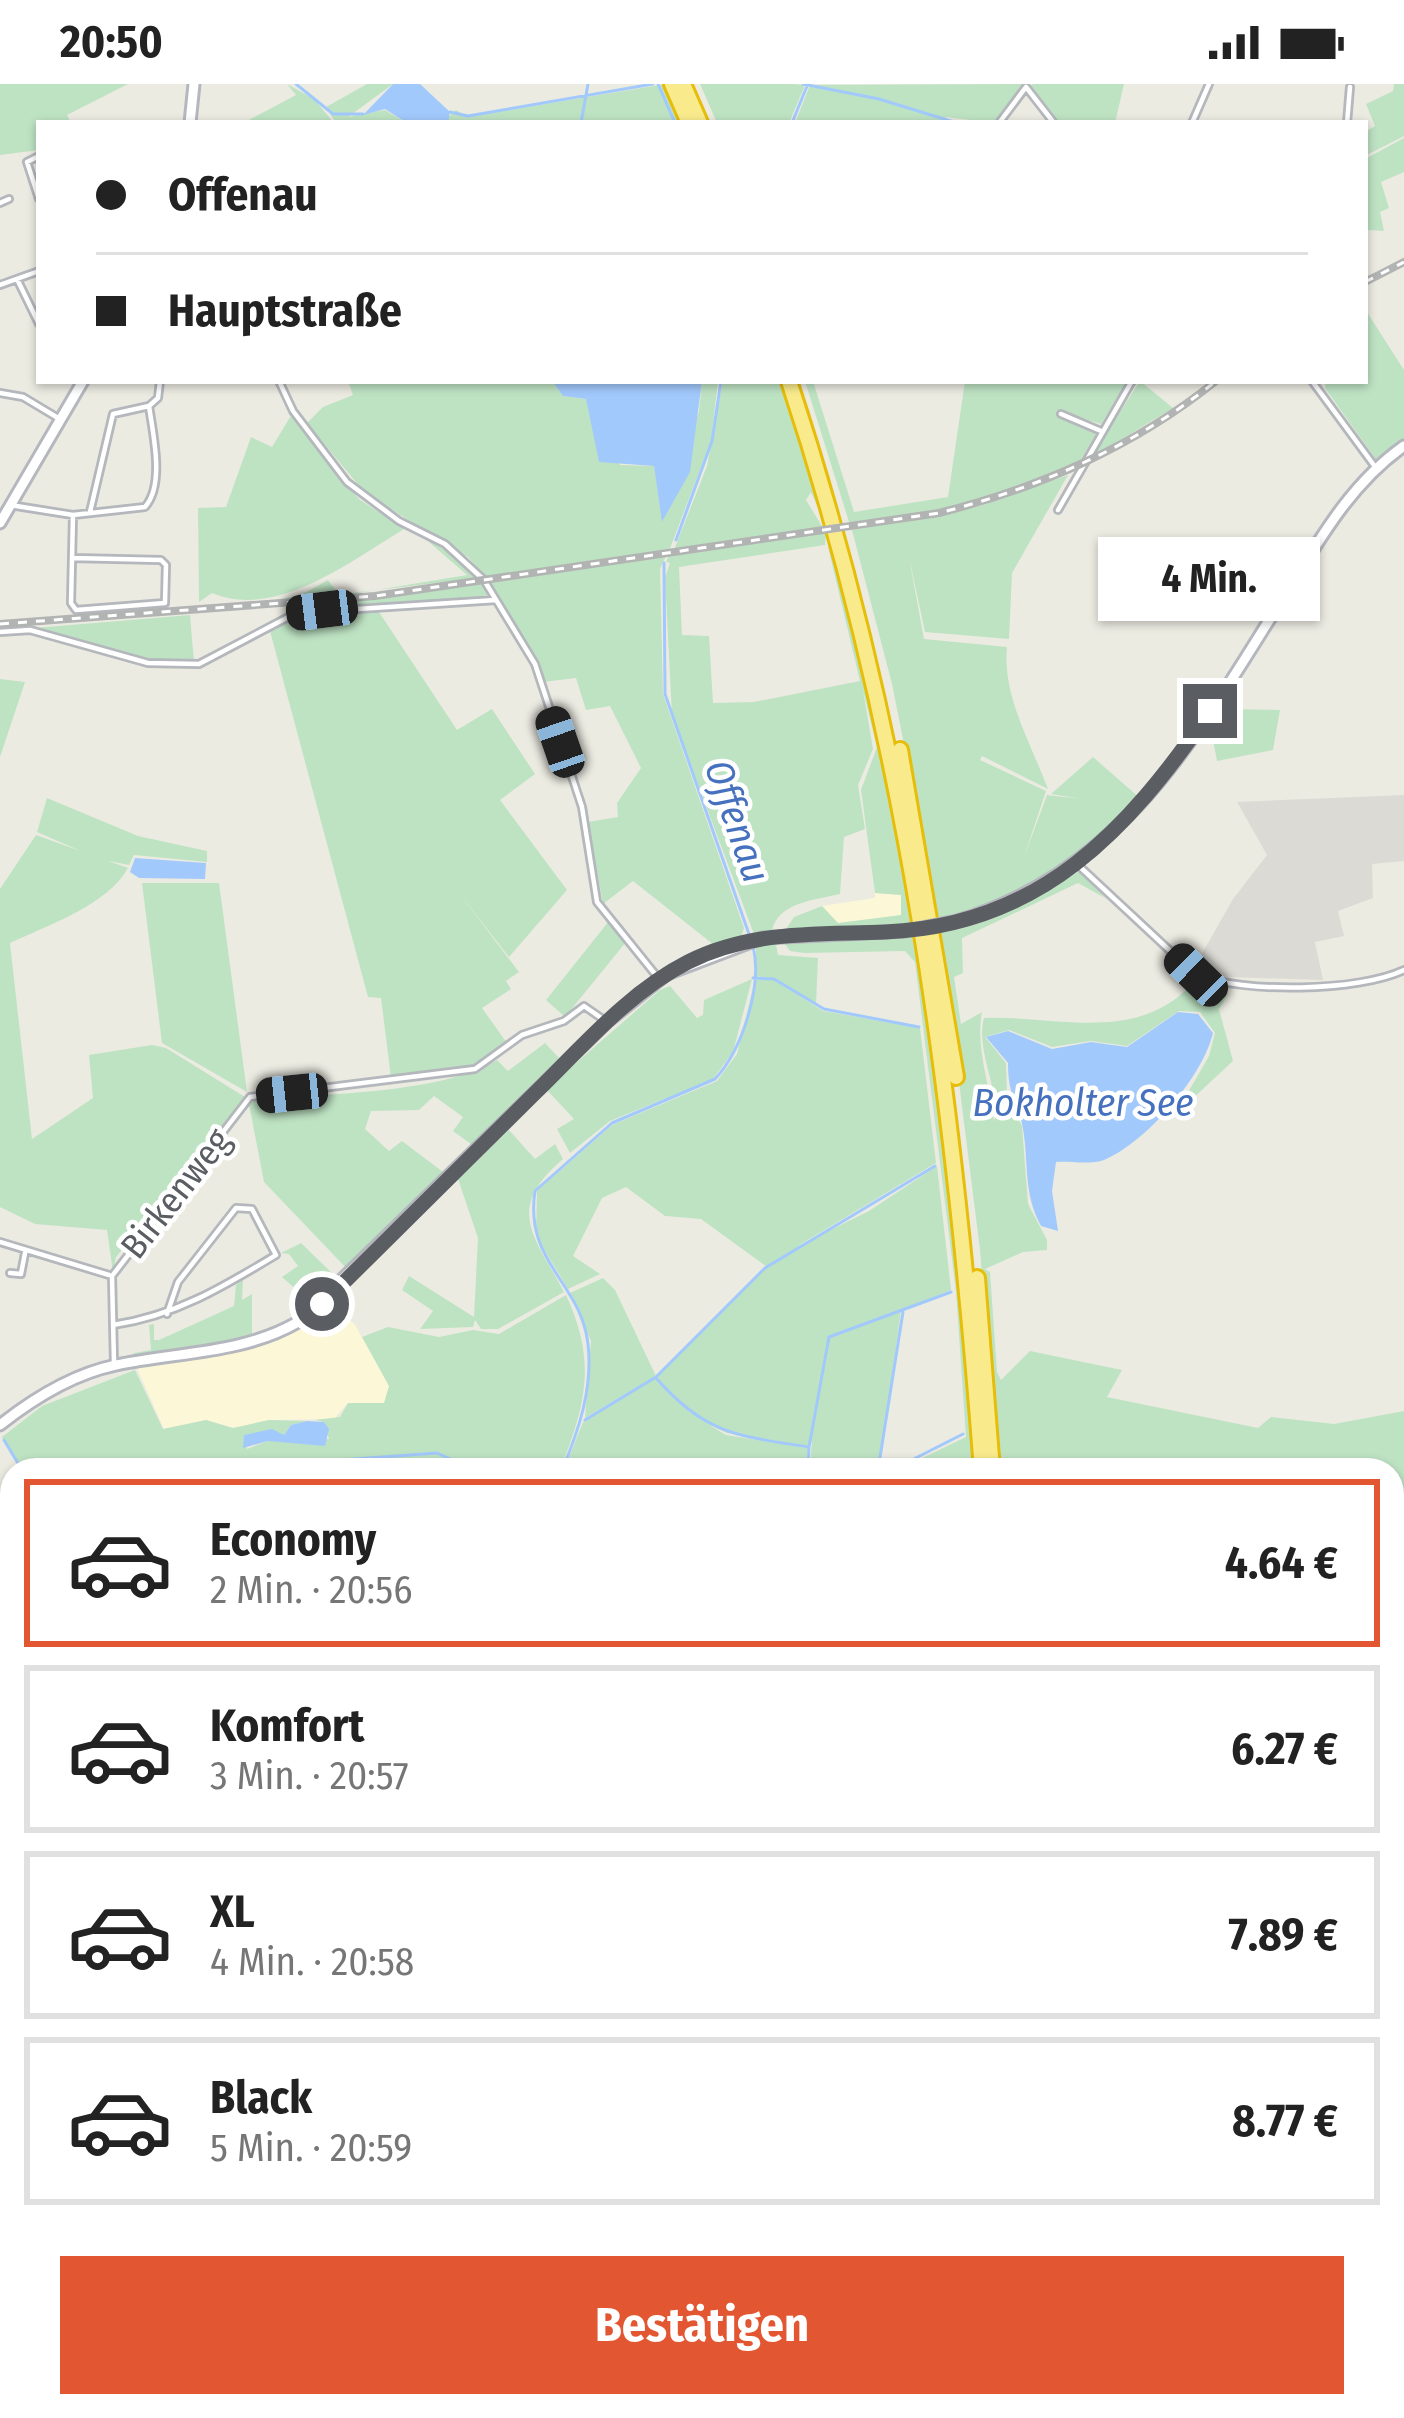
<!DOCTYPE html>
<html lang="de">
<meta charset="utf-8">
<style>
body{margin:0;font-family:"Fira Sans Condensed",sans-serif;background:#f6f6f6;color:#222;height:100vh;display:flex;flex-direction:column;font-size:45px;white-space:nowrap}
*{box-sizing:border-box;margin:0}
p{font-size:39px;color:#767676}
.icon{flex:none;width:66px;height:66px;fill:none;stroke:currentColor;stroke-width:2;stroke-linecap:round;stroke-linejoin:round}
.map{position:relative;flex:1;overflow:hidden}
.side{position:absolute;left:0px;top:1374px;width:1404px;height:960px;display:flex;flex-direction:column;background:#fff;border-radius:36px 36px 0 0;box-shadow:0 3px 9px #0004}
.side>*{flex:none}
.hud{position:absolute;left:36px;top:36px;width:1332px;height:264px;border-radius:0px;box-shadow:0 3px 9px #0004;display:grid;align-content:center;height:264px;padding:0 60px;background:#fff}
.end{position:absolute;width:54px;height:54px;margin:-27px;border:15px solid #5a5d62;background:#fff;box-shadow:0 0 0 6px #fff}
.from{border-radius:50%}
.bubble{position:absolute;height:84px;border-radius:0px;background:#fff;box-shadow:0 3px 9px #0004;font-size:39px;font-weight:700;line-height:84px;text-align:center}
.car{position:absolute;width:36px;height:72px;margin:-36px -18px;border-radius:15px;box-shadow:0 0 9px 3px #0007;background:linear-gradient(#222 24%,#8ab4d8 0 40%,#222 0 76%,#8ab4d8 0 86%,#222 0)}
.hud b{display:flex;align-items:center;gap:42px;height:114px;font-size:45px}
.hud b+b{border-top:3px solid #e0e0e0}
.hud i{width:30px;height:30px;background:#222}
ul{padding:21px 0 0;list-style:none}
li{display:flex;align-items:center;gap:36px;height:168px;margin:0 24px 18px;padding:0 36px;border:6px solid #e0e0e0;border-radius:0px}
li div{flex:1}
li b{display:block;font-size:45px}
li em{font-style:normal;font-weight:700}
li.on{border-color:#e25631}
li>.icon{width:108px;height:108px;stroke-width:1.5}
.cta{display:flex;gap:24px;margin-top:auto;padding:24px 60px}
.cta a{flex:1;height:138px;border-radius:0px;background:#e25631;color:#fff;font-size:48px;font-weight:700;line-height:138px;text-align:center}
.status{display:flex;justify-content:space-between;align-items:center;height:84px;padding:0 60px;background:#fff;direction:ltr}
.status svg{height:33px;fill:currentColor}
.map>svg:first-child{display:block}
.commercial{fill:#fcf8d7}
.industrial{fill:#dbdad4}
.green{fill:#bee3c3}
.water{fill:#a2c9fc}
.lines{fill:none;stroke-linecap:round;stroke-linejoin:round}
.stream{stroke:#a2c9fc;stroke-width:3}
.street-casing{stroke:#b4b7bc;stroke-width:10}
.secondary-casing{stroke:#b5b7be;stroke-width:15}
.highway-casing{stroke:#e6bd08;stroke-width:20}
.street{stroke:#fff;stroke-width:4.5}
.secondary{stroke:#fff;stroke-width:9}
.highway{stroke:#f9eb8c;stroke-width:14}
.rail-casing{stroke:#b2b3b3;stroke-width:8}
.rail{stroke:#fff;stroke-width:3;stroke-dasharray:9;stroke-linecap:butt}
.secondary-bridge-casing{stroke:#b5b7be;stroke-width:15;stroke-linecap:butt}
.secondary-bridge{stroke:#fff;stroke-width:9}
.route{stroke:#5a5d62;stroke-width:15}
.labels{text-anchor:middle;stroke-width:9;stroke-linejoin:round;paint-order:stroke}
.street-label{font-size:36px;fill:#5a5d62;stroke:#fff}
.water-label{font-size:39px;font-style:italic;fill:#4671be;stroke:#fff}
</style>
<div class="status"><b>20:50</b><svg viewBox="0 0 49 12"><path d="M0 12V9h3v3zM5 12V6h3v6zM10 12V3h3v9zM15 12V0h3v12zM26 1h20v11H26zM47 4h2v5h-2z"/></svg></div>
<div class="map">
<svg width="1404" height="2334" viewBox="0 0 1404 2334">
<rect width="100%" height="100%" fill="#ecebe2"/>
<path class="commercial" d="M 875,809 L 901,811 L 901,832 L 837,839 L 822,822 L 875,814 Z
M 331,1218 L 355,1241 L 390,1303 L 384,1320 L 348,1319 L 334,1335 L 269,1336 L 233,1344 L 206,1336 L 164,1345 L 137,1284 L 254,1263 L 301,1242 Z"/>
<path class="industrial" d="M 1404,711 L 1404,777 L 1372,780 L 1373,814 L 1338,827 L 1344,852 L 1315,858 L 1323,896 L 1226,893 L 1196,880 L 1233,815 L 1267,771 L 1237,718 Z"/>
<path class="green" d="M 0,0 L 128,0 L 67,31 L 71,39 L 39,39 L 39,66 L 0,71 Z
M 287,0 L 314,15 L 334,39 L 243,39 L 296,11 Z
M 367,0 L 393,0 L 348,33 L 385,26 L 407,39 L 336,39 L 326,23 Z
M 666,0 L 683,39 L 449,39 L 447,34 L 456,26 L 468,33 Z
M 700,0 L 794,0 L 805,1 L 789,39 L 717,39 Z
M 1026,0 L 996,39 L 945,33 L 953,39 L 795,39 L 810,1 Z
M 1032,0 L 1124,0 L 1115,39 L 1056,39 L 1029,5 Z
M 1394,0 L 1404,0 L 1404,52 L 1365,72 L 1365,48 L 1375,42 L 1366,20 L 1393,7 Z
M 1404,54 L 1404,88 L 1381,98 L 1389,124 L 1380,128 L 1384,147 L 1368,146 L 1365,75 Z
M 1365,225 L 1404,286 L 1404,358 L 1377,377 L 1325,304 L 1326,297 L 1365,297 Z
M 348,297 L 552,297 L 563,312 L 586,315 L 620,381 L 654,382 L 663,437 L 699,327 L 702,297 L 718,297 L 711,357 L 669,467 L 486,494 L 468,473 L 365,409 L 307,339 L 323,323 L 353,311 Z
M 723,297 L 784,297 L 827,444 L 811,408 L 806,416 L 823,444 L 674,466 L 707,382 Z
M 805,297 L 813,297 L 854,428 L 948,413 L 965,297 L 1127,298 L 1101,340 L 1058,327 L 1097,348 L 1077,382 L 1020,405 L 939,426 L 850,441 Z
M 1140,297 L 1173,324 L 1089,375 Z
M 292,330 L 359,415 L 404,445 C 351,477 276,536 212,509 L 199,518 L 198,424 L 226,423 L 251,353 L 272,363 Z
M 1068,391 L 1012,489 L 1009,555 L 925,548 L 909,473 L 924,555 L 1007,563 C 1002,611 1031,660 1048,705 L 982,672 L 980,676 L 1046,707 L 1024,773 L 1047,711 L 1081,715 L 1051,710 L 1093,673 L 1141,715 C 1082,773 1021,818 939,836 L 892,600 L 852,446 L 980,422 Z
M 826,449 L 825,461 L 679,483 L 682,551 L 709,552 L 713,619 L 754,618 L 860,597 L 828,463 L 831,449 L 918,840 L 784,848 L 794,833 L 822,822 L 838,839 L 901,831 L 901,811 L 875,809 L 861,706 L 877,663 L 863,606 L 873,665 L 858,701 L 865,745 L 844,753 L 840,810 C 815,816 778,818 772,847 L 754,850 L 672,631 L 665,494 L 670,479 L 666,478 L 669,471 Z
M 422,452 L 466,479 L 478,494 L 249,521 L 301,511 L 328,496 L 340,512 L 467,491 Z
M 666,472 L 660,485 L 663,610 L 744,844 L 741,853 L 714,861 L 633,797 L 603,820 L 588,738 L 618,733 L 617,719 L 641,684 L 610,622 L 586,626 L 576,594 L 543,598 L 489,498 Z
M 483,500 L 488,511 L 483,516 L 295,528 L 293,523 Z
M 377,525 L 457,646 L 492,625 L 535,690 L 500,716 L 567,806 L 509,873 L 459,809 L 519,888 L 506,897 L 511,905 L 482,924 L 507,959 L 474,983 L 391,994 L 381,914 L 368,913 L 270,547 L 295,532 Z
M 190,531 L 194,578 L 149,575 L 35,544 Z
M 0,595 L 25,598 L 0,673 Z
M 1219,625 L 1280,626 L 1273,666 L 1217,677 L 1210,640 Z
M 47,714 L 138,752 L 207,767 L 207,778 L 134,771 L 129,781 L 99,775 L 37,748 Z
M 36,751 L 128,784 C 108,821 46,842 10,859 L 32,1055 L 93,1014 L 89,971 L 152,961 L 166,964 L 245,1013 L 116,1173 L 113,1188 L 107,1146 L 35,1140 L 0,1123 L 0,805 Z
M 1080,787 L 1105,814 L 1078,799 L 962,854 L 963,889 L 954,893 L 961,940 L 982,928 C 975,963 990,1001 994,1038 C 1001,1006 975,968 984,934 C 1058,931 1136,961 1193,899 L 1228,910 L 1219,925 L 1233,977 L 1175,1031 L 1209,972 L 1215,949 L 1200,928 L 1179,927 L 1127,962 L 1091,957 L 1052,963 L 1009,946 L 985,953 L 1006,979 L 1007,1012 L 1022,1042 L 1028,1120 L 1047,1156 L 1047,1166 L 1023,1168 L 985,1185 L 990,1188 L 997,1288 L 1001,1296 L 1030,1267 L 1122,1286 L 1107,1313 L 1258,1344 L 1271,1333 L 1334,1340 L 1404,1327 L 1404,1808 L 1392,1804 L 1392,1692 L 1400,1687 L 1392,1690 L 1392,1386 L 997,1386 L 980,1166 L 940,847 L 996,832 Z
M 142,799 L 219,799 L 247,1008 L 162,959 Z
M 609,837 L 626,858 L 565,933 L 546,916 Z
M 920,851 L 946,1042 L 976,1386 L 897,1386 L 966,1353 L 956,1207 L 915,878 L 905,867 L 804,869 L 790,867 L 784,859 Z
M 776,860 L 778,871 L 818,874 L 816,921 L 776,897 L 823,927 L 920,944 L 936,1079 L 796,1163 L 869,1127 L 937,1082 L 951,1206 L 901,1226 L 882,1369 L 874,1386 L 810,1386 L 812,1356 L 809,1362 L 727,1349 L 708,1340 L 726,1351 L 808,1364 L 807,1386 L 564,1386 L 583,1338 L 655,1294 L 673,1313 L 657,1293 L 767,1183 L 701,1135 L 665,1132 L 626,1103 L 602,1114 L 573,1172 L 600,1190 L 568,1205 L 536,1152 L 537,1107 L 612,1041 L 717,997 L 737,970 L 755,896 L 775,895 L 756,892 L 756,863 Z
M 752,895 L 733,968 L 713,995 L 610,1037 L 570,1069 L 557,1045 L 574,1035 L 546,1005 L 660,906 L 670,902 L 697,934 L 703,931 L 704,916 Z
M 545,959 L 561,976 L 475,1063 L 453,1047 L 463,1033 L 434,1012 L 419,1026 L 371,1027 L 365,1045 L 389,1067 L 402,1057 L 447,1091 L 349,1187 L 264,1098 L 249,1020 L 253,1016 C 322,1009 438,1011 497,976 L 508,987 Z
M 509,1046 L 535,1075 L 555,1060 L 563,1075 C 504,1126 534,1151 564,1208 L 498,1245 L 481,1245 L 475,1236 L 473,1243 L 420,1245 L 433,1227 L 402,1206 L 409,1192 L 474,1233 L 478,1154 L 458,1095 Z
M 301,1159 L 339,1196 L 314,1221 L 282,1193 L 298,1182 L 289,1170 L 281,1169 Z
M 603,1194 L 615,1206 L 656,1292 L 585,1334 L 591,1257 L 570,1209 Z
M 243,1195 L 242,1216 L 252,1210 L 252,1254 L 134,1273 L 134,1269 L 151,1266 L 149,1241 L 154,1240 L 154,1256 L 159,1256 L 234,1222 L 236,1201 Z
M 566,1211 C 597,1278 586,1320 560,1386 L 23,1386 L 2,1353 L 42,1322 L 135,1286 L 163,1345 L 206,1336 L 233,1344 L 269,1336 L 307,1337 L 291,1341 L 284,1351 L 244,1351 L 247,1365 L 268,1357 L 329,1355 L 324,1338 L 315,1336 L 340,1333 L 348,1319 L 384,1319 L 389,1302 L 362,1253 L 388,1243 L 439,1253 L 473,1246 L 499,1250 Z
M 12,1487 L 12,1642 L 0,1639 L 7,1489 Z
M 12,1845 L 12,2046 L 0,2029 L 0,1856 Z
M 0,2033 L 12,2050 L 12,2217 L 0,2215 L 8,2144 L 0,2186 L 0,2119 L 9,2118 L 0,2117 Z
M 1392,2200 L 1404,2203 L 1404,2285 L 1392,2285 Z
M 441,2322 L 550,2322 L 552,2334 L 441,2334 Z"/>
<path class="water" d="M 393,0 L 420,0 L 450,28 L 448,39 L 407,39 L 385,25 L 363,31 Z
M 552,297 L 702,297 L 690,388 L 662,438 L 654,382 L 599,378 L 586,315 L 563,312 Z
M 135,774 L 206,779 L 205,795 L 139,794 L 130,788 Z
M 1178,928 L 1198,930 L 1213,949 C 1203,992 1147,1058 1104,1076 C 1091,1081 1070,1077 1056,1078 L 1052,1107 L 1058,1147 L 1041,1142 C 1023,1109 1029,1080 1023,1045 C 1019,1018 1008,1015 1008,979 L 986,953 L 1008,947 L 1052,965 L 1091,958 L 1127,963 Z
M 307,1337 L 324,1338 L 329,1345 L 325,1362 L 268,1357 L 243,1364 L 244,1351 L 272,1345 L 284,1351 L 291,1341 Z"/>
<g class="lines">
<path class="stream" d="M 296,0 L 333,30 L 363,30
M 658,0 L 675,39
M 803,0 L 879,15 L 957,39
M 450,28 L 468,32 L 653,0
M 581,39 L 588,0
M 792,39 L 807,2
M 676,456 L 712,357 L 721,297
M 664,479 L 665,610 L 750,853
M 753,894 L 774,895 L 824,925 L 919,943
M 657,1295 C 706,1351 739,1352 809,1363 L 808,1386
M 585,1336 L 656,1293 L 765,1184 L 935,1082
M 4,1356 L 22,1386
M 809,1363 L 829,1253 L 951,1208
M 341,1376 L 437,1369 L 475,1386
M 562,1386 C 579,1346 593,1304 588,1260 C 581,1198 524,1179 535,1107 L 612,1039 L 715,995 C 742,966 763,902 753,862
M 878,1386 L 903,1228
M 892,1386 L 963,1350
M 1392,1692 L 1404,1685
M 1392,1806 L 1404,1810
M 0,1889 L 12,1877
M 1392,2050 L 1404,2057
M 192,2322 L 196,2334"/>
<defs>
<path id="street" d="M 999,39 L 1026,3 L 1054,39
M 1192,39 L 1209,0
M 1347,39 L 1350,3
M 39,72 L 27,78 L 39,115
M 0,119 L 9,115
M 17,195 L 39,240
M 0,201 L 39,187
M 279,297 L 293,327 L 347,398 L 399,437 L 445,460 L 484,496 L 535,580 L 582,723 L 597,818 L 659,895
M 1312,297 L 1376,384
M 0,309 L 23,313 L 58,334
M 1061,330 L 1101,347
M 10,421 L 73,431 L 145,423 C 165,401 153,350 149,322 L 158,314 L 160,297
M 1058,426 L 1132,297
M 90,428 L 113,330 L 149,322
M 72,474 L 161,476 L 166,481 L 165,519 L 76,526 L 71,519 L 73,431
M 0,548 L 30,546 L 148,579 L 199,580 L 296,529 L 496,516
M 1078,781 L 1196,891 C 1244,909 1358,908 1404,886
M 0,1158 L 109,1191
M 10,1189 L 21,1190 L 25,1169
M 113,1241 C 175,1232 223,1203 276,1171 L 252,1125 L 236,1124 L 178,1198 L 167,1230
M 114,1279 L 112,1192 L 250,1013 L 475,985 L 522,951 L 564,937 L 584,922 L 607,938
M 0,1642 L 12,1645
M 3,1722 L 12,1711
M 0,2285 L 12,2289
M 277,2322 L 282,2334
M 587,2322 L 588,2334
M 637,2322 L 637,2334
M 687,2322 L 687,2334
M 733,2322 L 733,2334
M 19,2334 L 41,2324
M 98,2334 L 111,2322
M 217,2334 L 232,2322
M 357,2334 L 419,2324
M 798,2334 L 798,2322"/>
<path id="secondary" d="M 190,39 L 194,0
M 0,439 L 83,297
M 957,837 C 1129,784 1199,646 1290,503 C 1322,451 1353,398 1404,362
M 0,1341 C 34,1314 73,1290 116,1281 C 177,1268 243,1270 298,1238 L 607,938 L 667,890 L 762,854 L 906,847"/>
<path id="highway" d="M 672,0 L 689,39
M 683,0 L 700,39
M 789,297 C 908,656 954,1011 982,1386
M 900,666 L 956,993
M 977,1194 L 992,1386
M 1035,2322 L 1036,2334"/>
</defs>
<use href="#street" class="street-casing"/>
<use href="#secondary" class="secondary-casing"/>
<use href="#highway" class="highway-casing"/>
<use href="#street" class="street"/>
<use href="#secondary" class="secondary"/>
<use href="#highway" class="highway"/>
<defs>
<path id="rail" d="M 1365,198 L 1404,178
M 0,540 L 375,512 L 939,429 C 1041,403 1134,363 1216,297"/>
</defs>
<use href="#rail" class="rail-casing"/>
<use href="#rail" class="rail"/>
<defs>
<path id="secondary-bridge" d="M 906,847 L 957,837"/>
</defs>
<use href="#secondary-bridge" class="secondary-bridge-casing"/>
<use href="#secondary-bridge" class="secondary-bridge"/>
</g>
<g class="lines">
<path class="route" d="M 322,1220 C 393,1149 465,1079 536,1008 C 583,962 629,908 688,878 C 751,846 817,851 885,848 C 1041,842 1128,746 1210,627"/>
</g>
<g class="labels">
<g class="street-label">
<text transform="translate(175 1109) rotate(-52)" y="13">Birkenweg</text>
</g>
<g class="water-label">
<text transform="translate(738 737) rotate(71)" y="14">Offenau</text>
<text x="1083" y="1032">Bokholter See</text>
</g>
</g>
</svg>
<i class="end from" style="left:322px;top:1220px"></i>
<i class="end" style="left:1210px;top:627px"></i>
<div class="bubble" style="left:1098px;top:453px;width:222px">4 Min.</div>
<i class="car" style="left:322px;top:526px;rotate:263deg"></i>
<i class="car" style="left:560px;top:658px;rotate:341deg"></i>
<i class="car" style="left:1196px;top:891px;rotate:314deg"></i>
<i class="car" style="left:292px;top:1009px;rotate:264deg"></i>
<div class="hud">
<b><i class="from"></i>Offenau</b>
<b><i></i>Hauptstraße</b>
</div>
<section class="side">
<ul>
<li class="on"><svg class="icon" aria-label="car" viewBox="0 0 24 24"><path d="M5 17H2v-5l4-1 3-4h7l3 4 3 1v5h-3M9 17h6M6 11h13"/><circle cx="7" cy="17" r="2"/><circle cx="17" cy="17" r="2"/></svg><div><b>Economy</b><p>2 Min. · 20:56</p></div><em>4.64 €</em></li>
<li><svg class="icon" aria-label="car" viewBox="0 0 24 24"><path d="M5 17H2v-5l4-1 3-4h7l3 4 3 1v5h-3M9 17h6M6 11h13"/><circle cx="7" cy="17" r="2"/><circle cx="17" cy="17" r="2"/></svg><div><b>Komfort</b><p>3 Min. · 20:57</p></div><em>6.27 €</em></li>
<li><svg class="icon" aria-label="car" viewBox="0 0 24 24"><path d="M5 17H2v-5l4-1 3-4h7l3 4 3 1v5h-3M9 17h6M6 11h13"/><circle cx="7" cy="17" r="2"/><circle cx="17" cy="17" r="2"/></svg><div><b>XL</b><p>4 Min. · 20:58</p></div><em>7.89 €</em></li>
<li><svg class="icon" aria-label="car" viewBox="0 0 24 24"><path d="M5 17H2v-5l4-1 3-4h7l3 4 3 1v5h-3M9 17h6M6 11h13"/><circle cx="7" cy="17" r="2"/><circle cx="17" cy="17" r="2"/></svg><div><b>Black</b><p>5 Min. · 20:59</p></div><em>8.77 €</em></li>
</ul>
<div class="cta"><a>Bestätigen</a></div>
</section>
</div>
